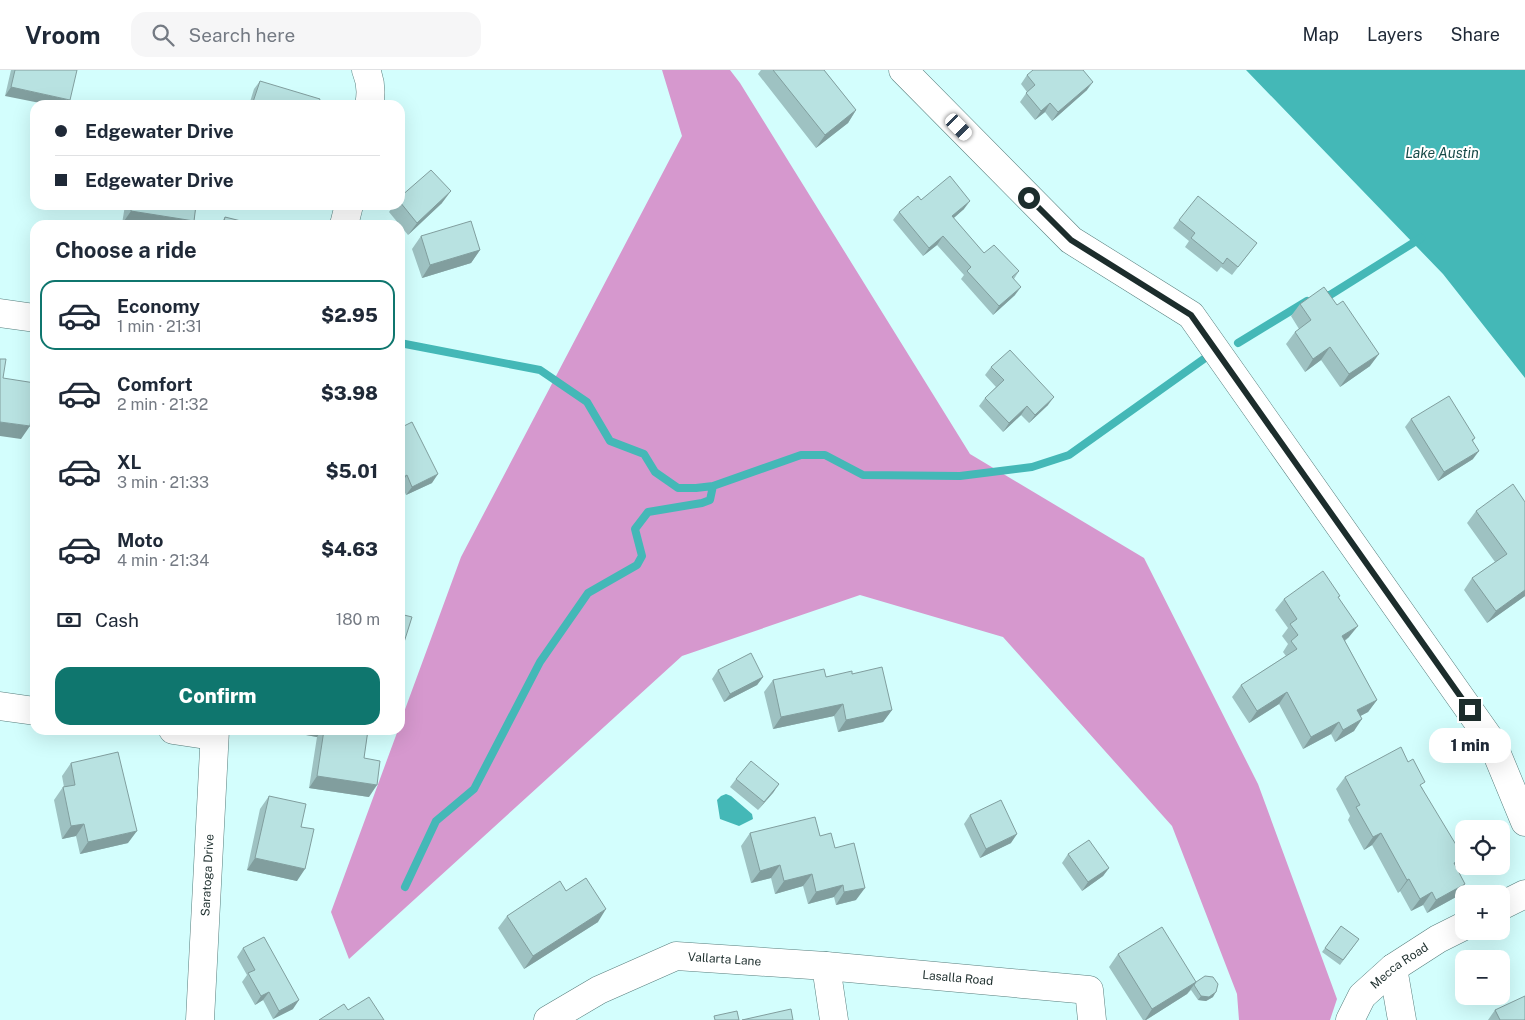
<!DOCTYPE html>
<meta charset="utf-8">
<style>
body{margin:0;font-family:"Public Sans",sans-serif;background:#f6f6f7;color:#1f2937;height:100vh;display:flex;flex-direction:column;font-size:19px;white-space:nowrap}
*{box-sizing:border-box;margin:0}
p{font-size:16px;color:#747a83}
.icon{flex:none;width:28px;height:28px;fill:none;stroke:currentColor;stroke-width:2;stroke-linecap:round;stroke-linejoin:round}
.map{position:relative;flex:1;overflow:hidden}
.sheet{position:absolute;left:30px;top:150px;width:375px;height:515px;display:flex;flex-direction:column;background:#fff;border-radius:15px;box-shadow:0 5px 20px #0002}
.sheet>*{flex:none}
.top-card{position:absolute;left:30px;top:30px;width:375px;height:110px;border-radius:15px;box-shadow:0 5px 20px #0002;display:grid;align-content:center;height:110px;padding:0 25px;background:#fff}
.controls{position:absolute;left:1455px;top:750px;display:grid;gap:10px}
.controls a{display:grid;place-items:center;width:55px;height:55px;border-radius:10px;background:#fff;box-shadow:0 5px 20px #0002;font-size:25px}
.end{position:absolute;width:22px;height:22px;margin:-11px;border:6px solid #1c2d2c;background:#fff;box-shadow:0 0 0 2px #fff}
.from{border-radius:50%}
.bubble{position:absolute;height:35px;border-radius:15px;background:#fff;box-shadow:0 5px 20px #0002;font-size:16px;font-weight:800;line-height:35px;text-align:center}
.car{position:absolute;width:15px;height:30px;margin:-15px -8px;border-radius:6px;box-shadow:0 0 4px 1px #0007;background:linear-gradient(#fff 24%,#345 0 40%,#fff 0 76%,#345 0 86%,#fff 0)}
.top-card b{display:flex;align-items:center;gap:18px;height:48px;font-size:19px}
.top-card b+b{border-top:1px solid #e0e1e3}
.top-card i{width:12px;height:12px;background:#1f2937}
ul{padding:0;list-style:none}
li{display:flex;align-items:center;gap:15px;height:70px;margin:0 10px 8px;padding:0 15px;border:2px solid transparent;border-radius:15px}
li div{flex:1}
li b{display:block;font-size:19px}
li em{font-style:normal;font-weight:800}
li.active{border-color:#0f766e}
li>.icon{width:45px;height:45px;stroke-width:1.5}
h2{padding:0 25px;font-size:22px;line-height:60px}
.pay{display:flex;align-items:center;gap:12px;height:55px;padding:0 25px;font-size:19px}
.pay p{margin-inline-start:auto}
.action{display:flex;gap:10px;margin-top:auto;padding:10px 25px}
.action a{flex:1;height:58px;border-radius:15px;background:#0f766e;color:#fff;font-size:20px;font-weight:800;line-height:58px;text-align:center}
header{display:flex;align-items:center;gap:30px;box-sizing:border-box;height:70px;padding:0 25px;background:#fff;border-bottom:1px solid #e0e1e3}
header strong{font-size:24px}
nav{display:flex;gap:28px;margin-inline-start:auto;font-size:18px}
.search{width:350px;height:45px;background:#f6f6f7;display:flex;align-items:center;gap:12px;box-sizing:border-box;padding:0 18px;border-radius:15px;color:#747a83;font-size:19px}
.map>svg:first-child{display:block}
.forest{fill:#d698ce}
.water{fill:#44b8b7}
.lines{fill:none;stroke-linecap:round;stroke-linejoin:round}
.stream{stroke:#44b8b7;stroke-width:8}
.minor-casing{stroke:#577e7d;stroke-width:29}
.minor{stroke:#fff;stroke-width:28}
.wall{fill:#9ec2c2}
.shaded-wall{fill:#819e9e}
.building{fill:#b8e2e1;stroke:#819e9e}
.route{stroke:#1c2d2c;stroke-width:6}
.labels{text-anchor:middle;stroke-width:4;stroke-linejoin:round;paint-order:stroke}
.street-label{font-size:12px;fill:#1c2d2c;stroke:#fff}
.water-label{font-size:14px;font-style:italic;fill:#174a49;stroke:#fff}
</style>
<header>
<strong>Vroom</strong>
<div class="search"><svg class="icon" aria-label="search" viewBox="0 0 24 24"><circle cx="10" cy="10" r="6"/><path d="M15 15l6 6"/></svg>Search here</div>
<nav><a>Map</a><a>Layers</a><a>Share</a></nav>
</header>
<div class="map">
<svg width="1525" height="950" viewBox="0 0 1525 950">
<rect width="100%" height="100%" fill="#d3fefd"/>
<path class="forest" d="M 662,0 L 730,0 L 740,13 L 970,384 L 1144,488 L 1258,714 L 1337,929 L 1330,950 L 1239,950 L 1237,924 L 1172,756 L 1003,567 L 860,525 L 682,586 L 349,889 L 331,842 L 398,660 L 400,660 L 400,653 L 461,487 L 682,66 Z"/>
<path class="water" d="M 1246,0 L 1525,0 L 1525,308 L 1443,204 Z
M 726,724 L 731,726 L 752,744 L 753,749 L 739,756 L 720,749 L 717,730 L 721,726 Z"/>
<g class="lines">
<path class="stream" d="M 1321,225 L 1330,225 L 1421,168
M 400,273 L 540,300 L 587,332 L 610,371 L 644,384 L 655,402 L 678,418 L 696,418 L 713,416
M 1238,273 L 1307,231
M 405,817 L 436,751 L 474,719 L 540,592 L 588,523 L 637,495 L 642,486 L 635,459 L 648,442 L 702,433 L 710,430 L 713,416 L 801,385 L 825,385 L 863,405 L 960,406 L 1032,397 L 1069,385 L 1208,286"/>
<defs>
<g id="minor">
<path d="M 366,0 C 371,12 372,22 369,35"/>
<path d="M 903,0 L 1071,170 L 1191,245 L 1492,672 L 1525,752"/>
<path d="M 344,155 L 349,135"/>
<path d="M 0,243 L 35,248"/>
<path d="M 0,636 L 35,641"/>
<path d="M 173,660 L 213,666"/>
<path d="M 1501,836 L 1525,824"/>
<path d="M 826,896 L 834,950"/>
<path d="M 1393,898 L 1402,950"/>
<path id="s1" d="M 200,950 L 215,660"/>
<path id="s2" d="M 548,950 L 599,920 L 676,886 L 826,896 L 1089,920 L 1092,950"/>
<path id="s3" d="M 1350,950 L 1362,926 L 1393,898 L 1438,869 L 1464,856"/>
</g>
</defs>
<use href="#minor" class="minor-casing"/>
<use href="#minor" class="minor"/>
</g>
<path class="wall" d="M 11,0 L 77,0 L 5,26 Z
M 761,0 L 824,0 L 856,40 L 848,53 L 816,78 L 758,4 Z
M 1027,5 L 1087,20 L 1052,51 L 1045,42 L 1035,50 L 1020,32 L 1027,22 L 1021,14 Z
M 260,11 L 318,35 L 249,35 L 254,19 Z
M 400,127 L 442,133 L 408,165 L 389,142 L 394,135 L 400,135 Z
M 921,130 L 964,139 L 953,148 L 984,183 L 1019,201 L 1014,209 L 1015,225 L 993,245 L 961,209 L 964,205 L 937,175 L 923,186 L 893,150 L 899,142 Z
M 125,135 L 196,135 L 194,151 L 191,155 L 130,155 L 122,154 Z
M 225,147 L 244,155 L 220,155 Z
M 1179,150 L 1257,173 L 1232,205 L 1221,197 L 1217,202 L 1185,177 L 1189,171 L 1173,158 Z
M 421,166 L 480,180 L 471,193 L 422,208 L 412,179 Z
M 1300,234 L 1370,296 L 1340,317 L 1321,290 L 1305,302 L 1286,274 L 1295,262 L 1299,259 L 1291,246 Z
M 991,297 L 1048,335 L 1029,353 L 1021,345 L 1003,362 L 979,336 L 985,328 L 996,317 L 985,305 Z
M 1411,349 L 1475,368 L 1473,371 L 1473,389 L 1438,411 L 1405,357 Z
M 400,358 L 432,413 L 406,425 L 401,414 L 400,414 Z
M 1525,432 L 1525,526 L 1487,553 L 1464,520 L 1472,508 L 1495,492 L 1467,453 L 1476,441 Z
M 1338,528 L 1349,567 L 1345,571 L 1377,630 L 1368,642 L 1360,646 L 1354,661 L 1335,672 L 1331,664 L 1303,679 L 1279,634 L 1249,653 L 1232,627 L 1241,615 L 1286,586 L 1283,582 L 1288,574 L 1282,566 L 1288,558 L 1275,540 L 1284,529 Z
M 718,600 L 763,607 L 757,615 L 724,632 L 712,609 Z
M 852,604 L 892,640 L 883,652 L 838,662 L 834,646 L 773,659 L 764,622 L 773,610 L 826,607 Z
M 295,660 L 368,660 L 364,688 L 369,727 L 309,718 L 317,667 L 295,663 Z
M 71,693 L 128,773 L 80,784 L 76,766 L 62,769 L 54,730 L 63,717 L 64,717 L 62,706 Z
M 1345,707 L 1422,717 L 1457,798 L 1456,827 L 1427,843 L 1423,835 L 1411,841 L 1400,821 L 1398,823 L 1372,775 L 1364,780 L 1348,750 L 1350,746 L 1336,719 Z
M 736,709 L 779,714 L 758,740 L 730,717 Z
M 269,726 L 301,757 L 297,811 L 247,800 L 260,739 Z
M 970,745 L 1011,773 L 980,788 L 964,754 Z
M 750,763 L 820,766 L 835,778 L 856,830 L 836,835 L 834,827 L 808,834 L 803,816 L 775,824 L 771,808 L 751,813 L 741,776 Z
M 1068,784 L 1109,798 L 1103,806 L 1082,821 L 1062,793 Z
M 566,821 L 598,852 L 524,899 L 498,858 L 507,846 Z
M 1341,856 L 1359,869 L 1340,895 L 1322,882 Z
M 243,878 L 293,939 L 273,949 L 263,930 L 255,935 L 242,912 L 247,905 L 237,887 Z
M 1118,884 L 1196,912 L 1213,927 L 1206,931 L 1198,930 L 1191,920 L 1187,924 L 1146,950 L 1143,950 L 1109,897 Z
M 1495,940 L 1525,950 L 1488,950 Z"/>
<path class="shaded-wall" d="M 1093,12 L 1087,20 L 1052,51 L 1058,42 Z
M 11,17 L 70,30 L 67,35 L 50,35 L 5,26 Z
M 1050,33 L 1045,42 L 1035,50 L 1041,41 Z
M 856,40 L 848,53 L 816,78 L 825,65 Z
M 451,121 L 442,133 L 408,165 L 417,153 Z
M 970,131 L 964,139 L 946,155 L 952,146 Z
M 131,141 L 194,151 L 191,155 L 130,155 L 122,154 Z
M 943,166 L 937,175 L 923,186 L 929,178 Z
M 480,180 L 471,193 L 422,208 L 430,195 Z
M 1021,217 L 1015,225 L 993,245 L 999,236 Z
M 1330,277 L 1321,290 L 1305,302 L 1313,289 Z
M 1379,284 L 1370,296 L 1340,317 L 1349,304 Z
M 1054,327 L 1048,335 L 1029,353 L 1035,345 Z
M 1027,336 L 1021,345 L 1003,362 L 1009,353 Z
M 0,352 L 30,356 L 21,369 L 0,366 Z
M 1479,381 L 1473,389 L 1438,411 L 1444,402 Z
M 438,404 L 432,413 L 406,425 L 412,417 Z
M 407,405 L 401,414 L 400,414 L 400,409 Z
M 1525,520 L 1525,526 L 1487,553 L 1496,541 Z
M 1358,556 L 1349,567 L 1334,578 L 1342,566 Z
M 763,607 L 757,615 L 724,632 L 730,624 Z
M 1287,622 L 1279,634 L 1249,653 L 1257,641 Z
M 1377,630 L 1368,642 L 1349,652 L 1357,640 Z
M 843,634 L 834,646 L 773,659 L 781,647 Z
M 892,640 L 883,652 L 838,662 L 846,650 Z
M 1362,649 L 1354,661 L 1335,672 L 1343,660 Z
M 1339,652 L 1331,664 L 1303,679 L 1311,667 Z
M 297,660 L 322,660 L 317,667 L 295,663 Z
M 317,706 L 377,715 L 369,727 L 309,718 Z
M 779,714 L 773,723 L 758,740 L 764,732 Z
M 84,754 L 76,766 L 62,769 L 71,756 Z
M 137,761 L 128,773 L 80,784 L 88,772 Z
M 1381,763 L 1372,775 L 1364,780 L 1373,767 Z
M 1017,764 L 1011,773 L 980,788 L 986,779 Z
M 255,788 L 305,799 L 297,811 L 247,800 Z
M 1464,788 L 1455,801 L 1454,793 Z
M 780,795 L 771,808 L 751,813 L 760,801 Z
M 1109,798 L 1103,806 L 1082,821 L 1088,812 Z
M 812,804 L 803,816 L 775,824 L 784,811 Z
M 1409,809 L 1400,821 L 1398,823 L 1407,810 Z
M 1465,814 L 1456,827 L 1427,843 L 1436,830 Z
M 843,815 L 834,827 L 808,834 L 816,822 Z
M 865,818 L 856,830 L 836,835 L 844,822 Z
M 1432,822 L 1423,835 L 1411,841 L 1420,829 Z
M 606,839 L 598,852 L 524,899 L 533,886 Z
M 1196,912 L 1187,924 L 1146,950 L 1145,950 L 1152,939 Z
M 269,922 L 263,930 L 255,935 L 261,926 Z
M 1216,922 L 1213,927 L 1206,931 L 1198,930 L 1201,926 Z
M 299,930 L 293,939 L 273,949 L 279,941 Z"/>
<path class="building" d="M 15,0 L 77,0 L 70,30 L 11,17 Z
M 773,0 L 824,0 L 856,40 L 825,65 Z
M 1033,0 L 1083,0 L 1093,12 L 1058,42 L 1050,33 L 1041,41 L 1026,23 L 1035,15 L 1027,5 Z
M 260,11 L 320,29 L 318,35 L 252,35 Z
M 431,100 L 451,121 L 417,153 L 400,132 L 400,127 Z
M 950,106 L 970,131 L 952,146 L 984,183 L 994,175 L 1019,201 L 1012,207 L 1021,217 L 999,236 L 967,201 L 971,197 L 943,166 L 929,178 L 899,142 L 918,126 L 921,130 Z
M 1198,126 L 1257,173 L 1238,197 L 1227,188 L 1223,194 L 1191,168 L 1195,163 L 1179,150 Z
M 131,135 L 196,135 L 194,151 L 131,141 Z
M 225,147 L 245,152 L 244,155 L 223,155 Z
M 471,151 L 480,180 L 430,195 L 421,166 Z
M 1324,217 L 1337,235 L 1343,231 L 1379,284 L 1349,304 L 1330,277 L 1313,289 L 1295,262 L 1311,250 L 1300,234 Z
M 1010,280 L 1054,327 L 1035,345 L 1027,336 L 1009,353 L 985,328 L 1004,310 L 991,297 Z
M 0,289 L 6,289 L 3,308 L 35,313 L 35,319 L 30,356 L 0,352 Z
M 1449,326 L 1475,368 L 1472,370 L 1479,381 L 1444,402 L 1411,349 Z
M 412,352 L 438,404 L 412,417 L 407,405 L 400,409 L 400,358 Z
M 1513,414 L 1525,432 L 1525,520 L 1496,541 L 1472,508 L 1507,484 L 1476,441 Z
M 1323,501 L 1340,526 L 1338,527 L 1358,556 L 1342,566 L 1377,630 L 1357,640 L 1362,649 L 1343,660 L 1339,652 L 1311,667 L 1287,622 L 1257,641 L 1241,615 L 1297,579 L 1291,571 L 1298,565 L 1290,554 L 1297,549 L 1284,529 Z
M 400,544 L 412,547 L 400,585 Z
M 751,583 L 763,607 L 730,624 L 718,600 Z
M 882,597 L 892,640 L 846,650 L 843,634 L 781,647 L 773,610 L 824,599 L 826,607 L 852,601 L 852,604 Z
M 324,660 L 368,660 L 364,688 L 380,691 L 377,715 L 317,706 Z
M 1401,677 L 1408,692 L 1413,689 L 1425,712 L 1420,715 L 1464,788 L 1454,793 L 1465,814 L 1436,830 L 1432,822 L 1420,829 L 1409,809 L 1407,810 L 1381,763 L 1373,767 L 1356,737 L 1360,735 L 1345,707 Z
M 118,682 L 137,761 L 88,772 L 84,754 L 71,756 L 63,717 L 75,715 L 71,693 Z
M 751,691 L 779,714 L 764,732 L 736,709 Z
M 269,726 L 306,734 L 301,757 L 314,759 L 305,799 L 255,788 Z
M 1001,730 L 1017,764 L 986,779 L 970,745 Z
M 815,747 L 820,766 L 831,763 L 835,778 L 854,773 L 865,818 L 844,822 L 843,815 L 816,822 L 812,804 L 784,811 L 780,795 L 760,801 L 750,763 Z
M 1089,770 L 1109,798 L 1088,812 L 1068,784 Z
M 586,808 L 606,839 L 533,886 L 507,846 L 560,811 L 566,821 Z
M 1341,856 L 1359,869 L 1343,890 L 1325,878 Z
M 1162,857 L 1196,912 L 1152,939 L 1118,884 Z
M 264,867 L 299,930 L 279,941 L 269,922 L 261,926 L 248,903 L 255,900 L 243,878 Z
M 1205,906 L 1213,907 L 1218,914 L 1216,922 L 1209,927 L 1201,926 L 1194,915 L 1196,912 Z
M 1525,926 L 1525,950 L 1500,950 L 1495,940 Z
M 369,927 L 384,950 L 319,950 L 344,934 L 348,940 Z
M 791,939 L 793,950 L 742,950 Z
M 737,941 L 739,950 L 715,950 L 714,946 Z"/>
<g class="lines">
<path class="route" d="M 1029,128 L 1071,170 L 1191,245 L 1470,640"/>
</g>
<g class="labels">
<g class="street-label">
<text dy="4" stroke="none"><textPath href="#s1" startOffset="145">Saratoga Drive</textPath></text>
<text dy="4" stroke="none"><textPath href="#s2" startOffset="192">Vallarta Lane</textPath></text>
<text dy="4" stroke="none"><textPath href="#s3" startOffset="75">Mecca Road</textPath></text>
<text dy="4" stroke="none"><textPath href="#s2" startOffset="426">Lasalla Road</textPath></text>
</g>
<g class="water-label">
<text x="1442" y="88">Lake Austin</text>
</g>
</g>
</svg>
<div class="controls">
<a><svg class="icon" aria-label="locate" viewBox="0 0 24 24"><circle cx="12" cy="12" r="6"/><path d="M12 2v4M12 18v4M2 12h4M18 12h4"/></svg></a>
<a>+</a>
<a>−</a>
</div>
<i class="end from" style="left:1029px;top:128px"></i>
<i class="end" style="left:1470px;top:640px"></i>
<div class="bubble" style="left:1429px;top:658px;width:82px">1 min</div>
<i class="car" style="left:959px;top:57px;rotate:136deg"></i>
<div class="top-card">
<b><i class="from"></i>Edgewater Drive</b>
<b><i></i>Edgewater Drive</b>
</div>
<section class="sheet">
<h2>Choose a ride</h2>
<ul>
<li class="active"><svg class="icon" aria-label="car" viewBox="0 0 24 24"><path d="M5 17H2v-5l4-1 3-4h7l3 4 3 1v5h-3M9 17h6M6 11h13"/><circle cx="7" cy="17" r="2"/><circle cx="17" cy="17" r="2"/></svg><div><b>Economy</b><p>1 min · 21:31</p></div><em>$2.95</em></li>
<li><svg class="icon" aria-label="car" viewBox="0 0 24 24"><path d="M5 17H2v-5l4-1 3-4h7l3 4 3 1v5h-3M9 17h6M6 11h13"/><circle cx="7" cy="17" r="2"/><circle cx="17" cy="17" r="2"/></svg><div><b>Comfort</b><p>2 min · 21:32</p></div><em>$3.98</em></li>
<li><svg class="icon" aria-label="car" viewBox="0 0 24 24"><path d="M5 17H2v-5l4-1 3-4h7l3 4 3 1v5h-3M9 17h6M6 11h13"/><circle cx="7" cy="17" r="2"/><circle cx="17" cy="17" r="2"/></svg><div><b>XL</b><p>3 min · 21:33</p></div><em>$5.01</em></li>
<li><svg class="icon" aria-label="car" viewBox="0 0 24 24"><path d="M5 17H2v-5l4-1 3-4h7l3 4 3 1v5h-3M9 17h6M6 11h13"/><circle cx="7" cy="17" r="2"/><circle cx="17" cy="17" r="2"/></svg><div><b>Moto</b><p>4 min · 21:34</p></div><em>$4.63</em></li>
</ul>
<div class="pay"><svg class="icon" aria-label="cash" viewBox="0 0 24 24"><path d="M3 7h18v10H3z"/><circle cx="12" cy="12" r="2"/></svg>Cash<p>180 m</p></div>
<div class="action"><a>Confirm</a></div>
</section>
</div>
